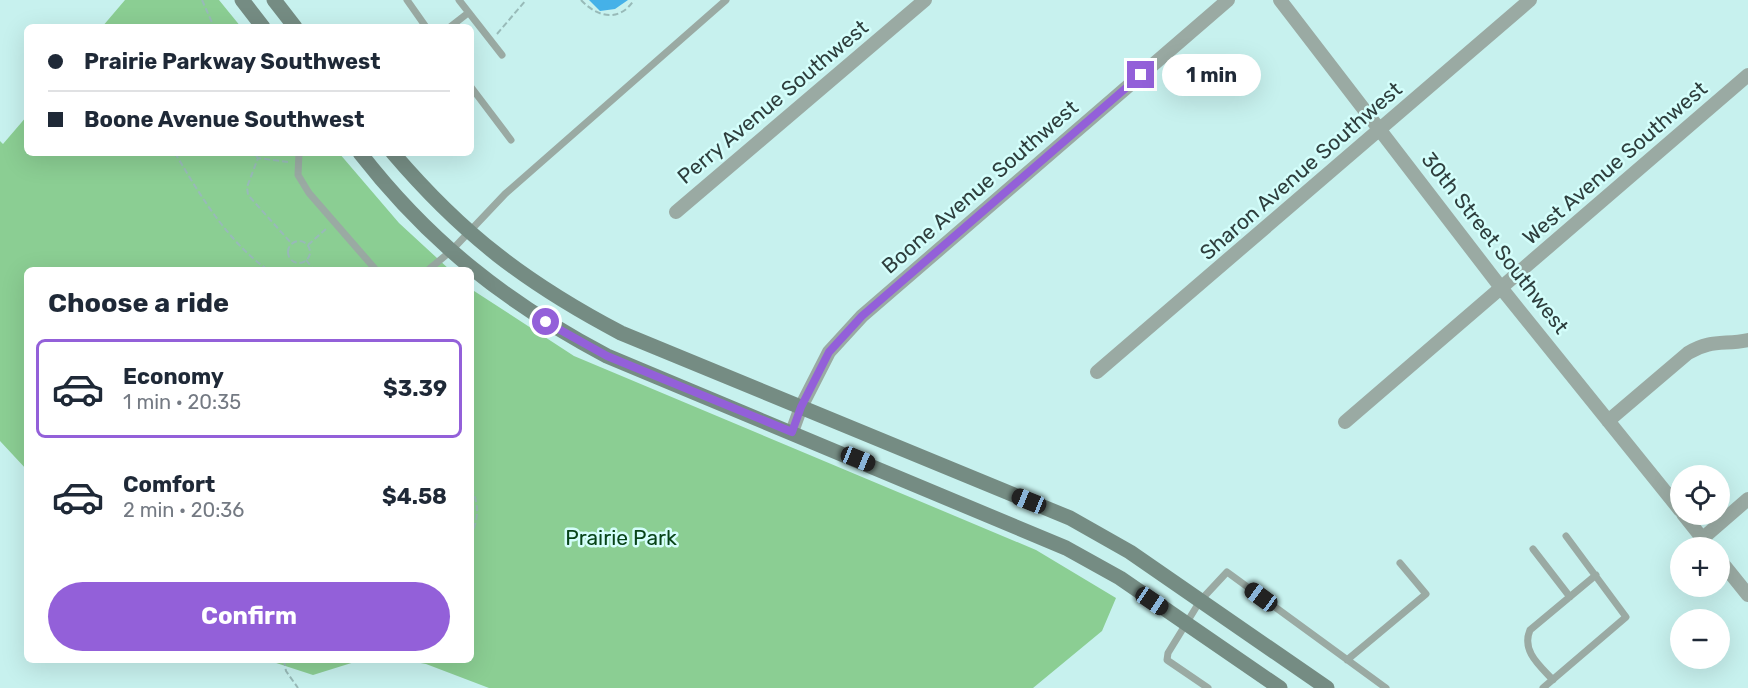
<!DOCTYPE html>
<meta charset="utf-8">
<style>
body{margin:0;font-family:Rubik,sans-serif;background:#f6f6f7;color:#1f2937;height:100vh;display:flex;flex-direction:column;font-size:22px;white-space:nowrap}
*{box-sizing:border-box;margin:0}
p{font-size:20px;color:#747a83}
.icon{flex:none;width:33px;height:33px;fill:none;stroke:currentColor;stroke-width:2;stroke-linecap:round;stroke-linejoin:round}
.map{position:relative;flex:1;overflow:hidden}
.details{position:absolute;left:24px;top:267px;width:450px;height:396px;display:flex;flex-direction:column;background:#fff;border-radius:9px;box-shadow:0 6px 24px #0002}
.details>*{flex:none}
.guide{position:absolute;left:24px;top:24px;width:450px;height:132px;border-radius:9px;box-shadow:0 6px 24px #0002;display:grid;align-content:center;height:132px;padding:0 24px;background:#fff}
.controls{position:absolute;left:1670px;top:465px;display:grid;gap:12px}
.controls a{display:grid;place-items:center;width:60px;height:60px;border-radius:50%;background:#fff;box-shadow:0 6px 24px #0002;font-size:30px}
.end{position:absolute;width:27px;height:27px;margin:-14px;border:8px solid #9360d9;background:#fff;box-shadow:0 0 0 3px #fff}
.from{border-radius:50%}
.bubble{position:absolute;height:42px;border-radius:21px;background:#fff;box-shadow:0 6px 24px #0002;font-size:20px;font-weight:700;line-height:42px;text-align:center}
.car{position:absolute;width:18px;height:36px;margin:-18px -9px;border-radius:8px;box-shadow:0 0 4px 2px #0007;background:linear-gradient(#222 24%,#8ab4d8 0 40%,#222 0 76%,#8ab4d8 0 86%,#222 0)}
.guide b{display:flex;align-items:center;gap:21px;height:57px;font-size:22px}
.guide b+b{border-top:2px solid #e0e1e3}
.guide i{width:15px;height:15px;background:#1f2937}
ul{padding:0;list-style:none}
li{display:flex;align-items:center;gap:18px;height:99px;margin:0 12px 9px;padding:0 12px;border:3px solid transparent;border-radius:9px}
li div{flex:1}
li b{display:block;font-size:22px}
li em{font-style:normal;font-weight:700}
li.active{border-color:#9360d9}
li>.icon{width:54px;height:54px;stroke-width:1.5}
h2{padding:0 24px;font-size:27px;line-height:72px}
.button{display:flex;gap:12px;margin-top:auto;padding:12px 24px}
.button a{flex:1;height:69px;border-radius:36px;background:#9360d9;color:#fff;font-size:24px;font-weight:700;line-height:69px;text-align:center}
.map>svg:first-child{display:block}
.green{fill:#8bce93}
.water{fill:#45b1e8}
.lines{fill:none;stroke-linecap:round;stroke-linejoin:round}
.path{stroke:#98bab8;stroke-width:2;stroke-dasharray:6 3;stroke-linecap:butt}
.lane{stroke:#9aaaa3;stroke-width:7}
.street{stroke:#9aaaa3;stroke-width:14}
.secondary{stroke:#758c83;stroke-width:15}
.route{stroke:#9360d9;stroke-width:8}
.labels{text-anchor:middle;stroke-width:5;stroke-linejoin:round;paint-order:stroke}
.street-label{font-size:21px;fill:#2e3e3d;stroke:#d4fefb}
.park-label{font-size:21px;fill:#084418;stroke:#d4fefb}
</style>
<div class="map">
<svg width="1748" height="688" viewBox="0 0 1748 688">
<rect width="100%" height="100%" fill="#c7f1ee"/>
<path class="green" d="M 125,0 L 219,0 L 241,27 L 102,27 Z
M 27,116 L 27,153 L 339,153 L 399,223 L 450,270 L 27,270 L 27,470 L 0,441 L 0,141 L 3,144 Z
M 471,289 L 574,356 L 1036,550 L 1116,598 L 1102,631 L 1033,688 L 489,688 L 426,664 L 404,660 L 471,660 Z
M 267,660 L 361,660 L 313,675 Z"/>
<path class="water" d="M 589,0 L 628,0 L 615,9 L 600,11 Z"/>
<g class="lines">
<path class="path" d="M 202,0 L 214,27
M 581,0 C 597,17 619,23 634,0
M 497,34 L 526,0
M 175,153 C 200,195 227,241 268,270
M 254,153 L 258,158
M 288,162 L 258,158 L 247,187 L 248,195 L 292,244
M288 252a11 11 0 1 1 22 0a11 11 0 1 1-22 0Z
M 308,245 L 327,228
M 306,260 L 314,270
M 471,488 C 479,502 479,520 471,534
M 284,660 L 286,671 L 298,688"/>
<path class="lane" d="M 407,0 L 426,27
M 459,0 L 502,55
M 450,27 L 468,13
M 471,87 L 511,140
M 299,153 L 298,175 L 309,193 L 376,270
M 428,270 L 451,251 L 505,194 L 726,0
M 1533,549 L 1570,597
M 1347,660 L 1426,594 L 1400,563
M 1553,680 C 1540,666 1521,651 1530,630 L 1596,575
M 1208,688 L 1167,660 L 1168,653 L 1200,601 L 1227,572 L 1386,688
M 1543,688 L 1626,617 L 1566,536"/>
<path class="street" d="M 1280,0 L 1502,289 L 1680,510
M 676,212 L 925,0
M 1097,372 L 1530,0
M 1608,421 L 1688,353 C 1711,339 1724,345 1748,340
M 1345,422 L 1748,75
M 792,432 L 801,407 L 829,352 L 862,316 L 1228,0
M 1683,514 L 1710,548
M 1703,538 L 1748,499
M 1719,559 L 1748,595"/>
<path class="secondary" d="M 242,0 L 263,27
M 274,0 L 295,27
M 360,153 C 430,243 507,303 607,356 L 1066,548 L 1120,578 L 1280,688
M 393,153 C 463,235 526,283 621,333 L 1070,518 L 1130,552 L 1327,688"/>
</g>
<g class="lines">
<path class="route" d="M 546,322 L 607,356 L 792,432 L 801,407 L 829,352 L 862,316 L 1141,75"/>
</g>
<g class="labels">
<g class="street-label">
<text transform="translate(773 102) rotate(-40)" y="7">Perry Avenue Southwest</text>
<text transform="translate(1615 163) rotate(-41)" y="7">West Avenue Southwest</text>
<text transform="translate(1301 171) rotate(-41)" y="7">Sharon Avenue Southwest</text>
<text transform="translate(980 187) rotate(-41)" y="7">Boone Avenue Southwest</text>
<text transform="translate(1495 243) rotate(52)" y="7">30th Street Southwest</text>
</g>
<g class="park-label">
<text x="621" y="545">Prairie Park</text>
</g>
</g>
</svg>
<div class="controls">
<a><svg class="icon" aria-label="locate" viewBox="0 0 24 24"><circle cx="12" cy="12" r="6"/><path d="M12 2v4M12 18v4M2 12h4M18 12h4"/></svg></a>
<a>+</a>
<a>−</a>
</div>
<i class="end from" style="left:546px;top:322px"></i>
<i class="end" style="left:1141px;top:75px"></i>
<div class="bubble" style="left:1162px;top:54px;width:99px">1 min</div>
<i class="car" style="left:858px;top:459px;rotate:112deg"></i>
<i class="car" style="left:1029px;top:501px;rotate:292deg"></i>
<i class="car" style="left:1261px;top:597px;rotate:306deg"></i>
<i class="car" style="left:1152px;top:601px;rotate:124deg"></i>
<div class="guide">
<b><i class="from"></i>Prairie Parkway Southwest</b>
<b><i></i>Boone Avenue Southwest</b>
</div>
<section class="details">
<h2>Choose a ride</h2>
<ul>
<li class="active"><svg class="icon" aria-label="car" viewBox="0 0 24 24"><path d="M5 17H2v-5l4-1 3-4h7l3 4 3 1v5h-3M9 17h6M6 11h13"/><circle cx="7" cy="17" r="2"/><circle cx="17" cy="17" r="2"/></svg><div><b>Economy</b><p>1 min · 20:35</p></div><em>$3.39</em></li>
<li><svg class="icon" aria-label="car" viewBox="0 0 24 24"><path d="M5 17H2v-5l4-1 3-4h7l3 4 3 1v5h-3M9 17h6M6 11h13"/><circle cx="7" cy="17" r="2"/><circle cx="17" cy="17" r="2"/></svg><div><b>Comfort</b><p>2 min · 20:36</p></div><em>$4.58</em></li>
</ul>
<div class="button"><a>Confirm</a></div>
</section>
</div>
